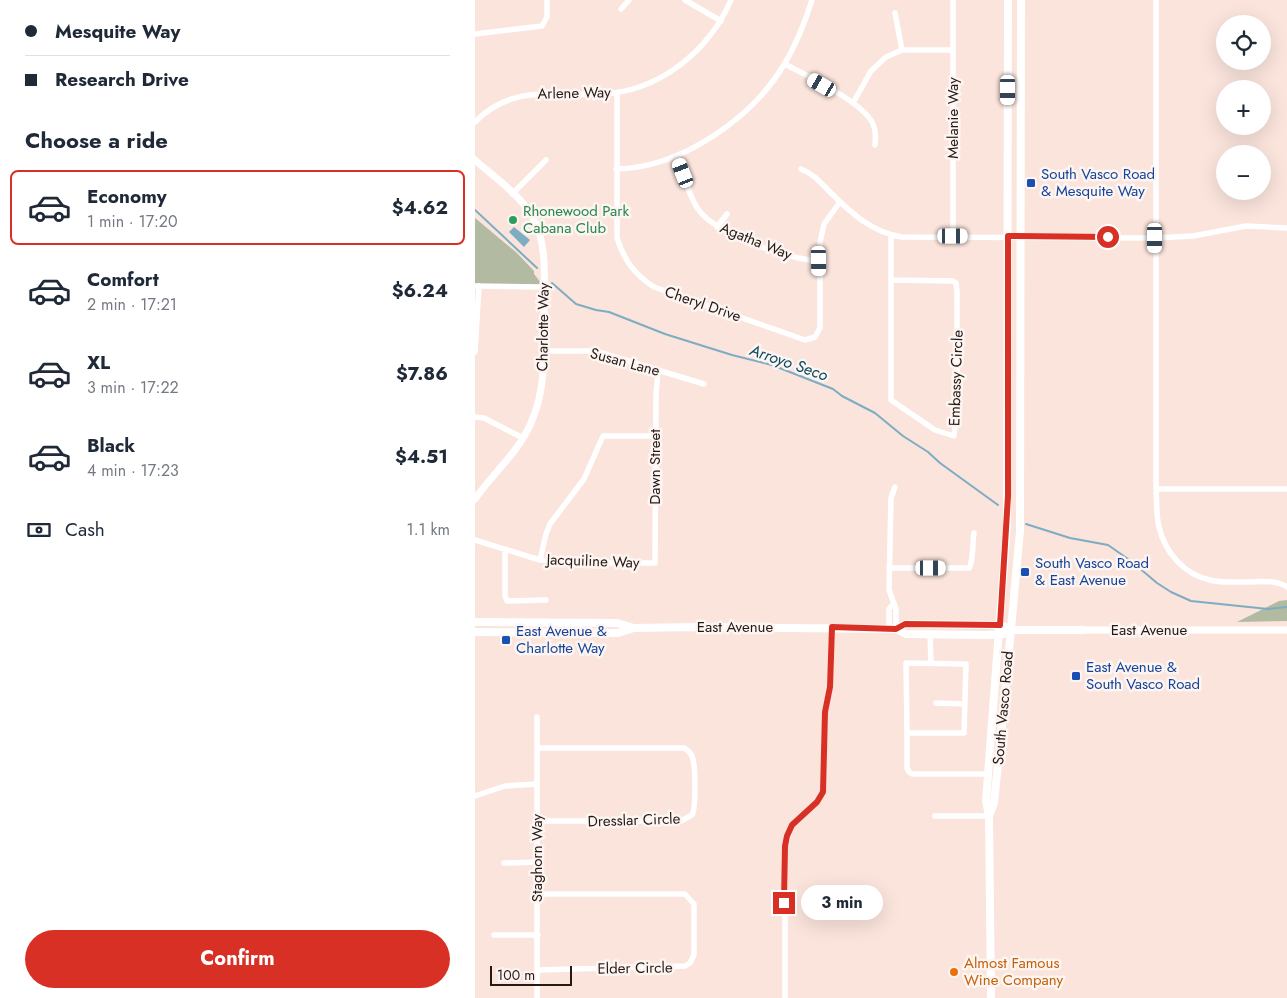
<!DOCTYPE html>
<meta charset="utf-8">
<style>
body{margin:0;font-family:Jost,sans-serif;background:#f2f2f3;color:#1f2937;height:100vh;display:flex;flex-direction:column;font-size:19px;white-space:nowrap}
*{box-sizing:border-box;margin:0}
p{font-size:16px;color:#747a83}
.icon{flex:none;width:28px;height:28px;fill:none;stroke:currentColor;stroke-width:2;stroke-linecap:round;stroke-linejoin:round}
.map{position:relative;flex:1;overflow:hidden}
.details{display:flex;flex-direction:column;background:#fff;width:475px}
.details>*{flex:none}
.hud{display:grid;align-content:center;height:110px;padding:0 25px;background:#fff}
.controls{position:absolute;left:741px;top:15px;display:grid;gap:10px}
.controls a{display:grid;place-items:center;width:55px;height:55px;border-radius:50%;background:#fff;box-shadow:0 5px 20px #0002;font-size:25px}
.scale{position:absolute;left:15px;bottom:12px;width:82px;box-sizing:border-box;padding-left:5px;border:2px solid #261914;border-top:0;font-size:14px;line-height:18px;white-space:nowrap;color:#261914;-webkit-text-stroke:4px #fcf5f2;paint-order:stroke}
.end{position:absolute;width:22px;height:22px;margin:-11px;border:6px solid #d93025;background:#fff;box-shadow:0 0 0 2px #fff}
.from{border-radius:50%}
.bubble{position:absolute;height:35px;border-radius:18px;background:#fff;box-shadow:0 5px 20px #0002;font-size:16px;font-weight:700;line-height:35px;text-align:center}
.car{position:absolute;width:15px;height:30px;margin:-15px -8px;border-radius:6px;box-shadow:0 0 4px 1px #0007;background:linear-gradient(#fff 24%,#345 0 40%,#fff 0 76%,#345 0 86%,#fff 0)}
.hud b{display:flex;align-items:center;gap:18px;height:48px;font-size:19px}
.hud b+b{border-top:1px solid #e0e1e3}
.hud i{width:12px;height:12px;background:#1f2937}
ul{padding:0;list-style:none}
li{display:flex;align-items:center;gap:15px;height:75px;margin:0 10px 8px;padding:0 15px;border:2px solid transparent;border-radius:8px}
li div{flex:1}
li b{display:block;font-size:19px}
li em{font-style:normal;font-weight:700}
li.active{border-color:#d93025}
li>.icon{width:45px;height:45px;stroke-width:1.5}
h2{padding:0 25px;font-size:22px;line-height:60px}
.pay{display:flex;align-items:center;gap:12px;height:55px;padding:0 25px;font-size:19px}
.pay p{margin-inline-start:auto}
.button{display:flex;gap:10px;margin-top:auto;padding:10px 25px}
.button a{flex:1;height:58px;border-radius:30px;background:#d93025;color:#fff;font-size:20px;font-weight:700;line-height:58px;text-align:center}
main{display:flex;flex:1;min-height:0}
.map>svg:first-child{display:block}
.green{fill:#b2bba1}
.water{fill:#7dacc3}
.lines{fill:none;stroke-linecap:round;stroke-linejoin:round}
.stream{stroke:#7dacc3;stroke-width:2}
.minor{stroke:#fff;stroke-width:5.5}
.tertiary{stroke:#fff;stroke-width:7}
.secondary{stroke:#fff;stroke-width:8}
.route{stroke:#d93025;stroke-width:6}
.transit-dot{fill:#1a4fb4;stroke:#fcf5f2;stroke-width:2}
.leisure-dot{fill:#2e9e5b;stroke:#fcf5f2;stroke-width:2}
.food-dot{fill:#e8710a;stroke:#fcf5f2;stroke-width:2}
.labels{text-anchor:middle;stroke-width:5;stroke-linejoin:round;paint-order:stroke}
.street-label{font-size:15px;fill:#261914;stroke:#fcf5f2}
.transit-label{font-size:15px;fill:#164399;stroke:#fcf5f2;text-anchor:start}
.leisure-label{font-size:15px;fill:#27864d;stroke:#fcf5f2;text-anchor:start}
.food-label{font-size:15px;fill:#c56008;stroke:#fcf5f2;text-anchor:start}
.water-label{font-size:16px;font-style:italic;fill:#0b4a62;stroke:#fcf5f2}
</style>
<main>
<section class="details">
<div class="hud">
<b><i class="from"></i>Mesquite Way</b>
<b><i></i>Research Drive</b>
</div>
<h2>Choose a ride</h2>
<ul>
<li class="active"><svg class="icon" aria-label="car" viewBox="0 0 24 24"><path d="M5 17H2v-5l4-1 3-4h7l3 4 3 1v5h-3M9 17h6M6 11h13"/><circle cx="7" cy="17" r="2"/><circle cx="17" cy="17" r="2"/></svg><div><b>Economy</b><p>1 min · 17:20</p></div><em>$4.62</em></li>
<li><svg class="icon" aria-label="car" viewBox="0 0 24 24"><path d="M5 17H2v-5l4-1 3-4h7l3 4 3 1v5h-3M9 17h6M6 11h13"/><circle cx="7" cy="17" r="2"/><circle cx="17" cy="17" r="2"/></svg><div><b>Comfort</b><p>2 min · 17:21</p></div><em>$6.24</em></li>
<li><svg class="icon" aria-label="car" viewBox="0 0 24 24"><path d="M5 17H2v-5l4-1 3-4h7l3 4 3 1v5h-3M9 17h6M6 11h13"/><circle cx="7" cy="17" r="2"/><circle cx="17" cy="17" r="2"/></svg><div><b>XL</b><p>3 min · 17:22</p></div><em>$7.86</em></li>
<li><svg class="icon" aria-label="car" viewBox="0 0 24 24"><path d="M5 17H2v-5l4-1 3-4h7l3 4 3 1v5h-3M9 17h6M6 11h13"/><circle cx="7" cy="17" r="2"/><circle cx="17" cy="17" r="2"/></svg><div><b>Black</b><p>4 min · 17:23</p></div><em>$4.51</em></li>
</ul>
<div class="pay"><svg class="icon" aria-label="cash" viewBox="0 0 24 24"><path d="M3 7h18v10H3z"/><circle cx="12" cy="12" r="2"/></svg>Cash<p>1.1 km</p></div>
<div class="button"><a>Confirm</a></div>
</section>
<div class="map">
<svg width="812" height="998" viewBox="0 0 812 998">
<rect width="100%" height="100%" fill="#fae4dc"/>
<path class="green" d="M 0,218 L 42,253 L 59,271 L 59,274 L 69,287 L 0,286 Z
M 812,600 L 812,621 L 762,622 L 804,601 Z"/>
<path class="water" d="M 39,227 L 55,240 L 49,247 L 34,232 Z"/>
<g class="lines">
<path class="stream" d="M 0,210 L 62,268
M 77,283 L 101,304 L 121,310 L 134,312 L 190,334 L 257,355 L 297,365 L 358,389 L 367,396 L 400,413 L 428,436 L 453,452 L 465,463 L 523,505
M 551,524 L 595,538 L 633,545 L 656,561 L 682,583 L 696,592 L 716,601 L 793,609 L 812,607"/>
<path class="minor" d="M 210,0 L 246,21
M 478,0 L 478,237
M 681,0 L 681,489 C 682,501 681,515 684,527 C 690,553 710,575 735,580 C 747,583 759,582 770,582 C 784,582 800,579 812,587
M 146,9 L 154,0
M 420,13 L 427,50
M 0,34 L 67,26 L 72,17 L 72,0
M 310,64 C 332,76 381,99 395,119 C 401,126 401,136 400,145
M 142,93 L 142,238 C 149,260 159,274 179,287 L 330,340 L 340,337 L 345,328 L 345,242 L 349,224 L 365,202
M 378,103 L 396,71 L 411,57 L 427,50 L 478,50
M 0,122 C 37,84 79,96 126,94 C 184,92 234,51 256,0
M 202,155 C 207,170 214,197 223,209 C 240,234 313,259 344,261
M 141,169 C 206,168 278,118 310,63 C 322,43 330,22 337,0
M 326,169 C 339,174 346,183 356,193 C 376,213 398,233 427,237 L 680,238 L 718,236 L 771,226 L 812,228
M 37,194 L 71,160
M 242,227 L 252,214
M 416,235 L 416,280
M 416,280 L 478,281 L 481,283 L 482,292 L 482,411 L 479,436 L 460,430 L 416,400 Z
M 0,286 L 69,287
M 69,351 L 120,351 L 229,384
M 0,352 L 4,286
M 0,417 L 9,418 L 48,438
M 420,487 L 416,498 L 414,590 L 421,609 L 421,629
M 681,489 L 812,489
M 0,540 L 65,560 L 110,563 L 180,563 L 181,395 L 183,371
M 30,549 L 30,596 L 32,601 L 71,600
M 65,560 L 71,534 L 75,524 L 109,479 L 128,436 L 180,436
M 414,568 L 494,568 C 499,560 497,543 499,533
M 414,629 L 414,609 L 418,604
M 455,635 L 456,663
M 431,663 L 491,664 L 489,733 L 432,733 Z
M 461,703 L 490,704
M 432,733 L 432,768 L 434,772 L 437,774 L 513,774
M 62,748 L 209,748 C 213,750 215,752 217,756 C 221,765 221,808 217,815 L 206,821 L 62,821
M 0,796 L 30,786 L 62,784
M 460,816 L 514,816
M 29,863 L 62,862
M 63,894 L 210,894 L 219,904 L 219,955 L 215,963 L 210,966 L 63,970
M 19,935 L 63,935
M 62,998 L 62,717
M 310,998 L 310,846 L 317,825 L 342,802 L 348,792 L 350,712 L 355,687 L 357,627"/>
<path class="tertiary" d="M 0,160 C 19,177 44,194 57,216 C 73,244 69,278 69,310 C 69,347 72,387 56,423 C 43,453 18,473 0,499
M 608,630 L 812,630"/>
<path class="secondary" d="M 0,622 L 142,623 L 159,628
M 421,629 L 431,634 L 512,635 L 528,634
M 0,632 L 143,633 L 159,628 L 222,627 L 421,629 L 430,624 L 525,625 L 536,630 L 608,630
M 514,816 L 519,803 L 528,716 L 545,531 L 546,0
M 516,998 L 514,816 L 511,801 L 532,525 L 533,0"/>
</g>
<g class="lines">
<path class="route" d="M 309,903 L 310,846 L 312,836 L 317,825 L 342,802 L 348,792 L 350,712 L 355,687 L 357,627 L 421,629 L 430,624 L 525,625 L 533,496 L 533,236 L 633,237"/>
</g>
<g class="transit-dot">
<rect x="551" y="178" width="10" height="10" rx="2.5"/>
<rect x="545" y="567" width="10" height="10" rx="2.5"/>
<rect x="26" y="635" width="10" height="10" rx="2.5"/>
<rect x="596" y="671" width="10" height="10" rx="2.5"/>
</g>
<circle class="leisure-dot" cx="38" cy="220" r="5"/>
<circle class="food-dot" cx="479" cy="972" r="5"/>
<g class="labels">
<g class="street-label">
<text transform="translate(99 93) rotate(-1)" y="5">Arlene Way</text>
<text transform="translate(478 118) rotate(-90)" y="5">Melanie Way</text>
<text transform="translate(281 241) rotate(22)" y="5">Agatha Way</text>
<text transform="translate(228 304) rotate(19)" y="5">Cheryl Drive</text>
<text transform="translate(68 327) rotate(-89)" y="5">Charlotte Way</text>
<text transform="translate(150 362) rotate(15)" y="5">Susan Lane</text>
<text transform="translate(481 378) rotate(-88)" y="5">Embassy Circle</text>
<text transform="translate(180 467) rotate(-90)" y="5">Dawn Street</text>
<text transform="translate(118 561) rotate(2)" y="5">Jacquiline Way</text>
<text x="260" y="632">East Avenue</text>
<text x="674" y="635">East Avenue</text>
<text transform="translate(528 708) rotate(-85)" y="5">South Vasco Road</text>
<text transform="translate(159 820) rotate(-2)" y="5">Dresslar Circle</text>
<text transform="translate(62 858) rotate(-90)" y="5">Staghorn Way</text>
<text transform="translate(160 968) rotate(-1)" y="5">Elder Circle</text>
</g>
<g class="transit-label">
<text x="566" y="179">South Vasco Road<tspan x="566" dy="17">&amp; Mesquite Way</tspan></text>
<text x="560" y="568">South Vasco Road<tspan x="560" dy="17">&amp; East Avenue</tspan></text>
<text x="41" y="636">East Avenue &amp;<tspan x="41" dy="17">Charlotte Way</tspan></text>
<text x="611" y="672">East Avenue &amp;<tspan x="611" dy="17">South Vasco Road</tspan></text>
</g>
<g class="leisure-label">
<text x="48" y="216">Rhonewood Park<tspan x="48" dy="17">Cabana Club</tspan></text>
</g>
<g class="food-label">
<text x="489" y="968">Almost Famous<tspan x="489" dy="17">Wine Company</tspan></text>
</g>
<g class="water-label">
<text transform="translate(314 362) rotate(19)" y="6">Arroyo Seco</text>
</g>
</g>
</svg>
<div class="controls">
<a><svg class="icon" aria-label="locate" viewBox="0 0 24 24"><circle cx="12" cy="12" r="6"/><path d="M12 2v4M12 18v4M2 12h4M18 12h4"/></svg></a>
<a>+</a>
<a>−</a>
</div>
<div class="scale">100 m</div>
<i class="end from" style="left:633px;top:237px"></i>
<i class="end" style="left:309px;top:903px"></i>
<div class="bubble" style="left:326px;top:885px;width:82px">3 min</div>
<i class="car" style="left:347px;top:85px;rotate:300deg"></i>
<i class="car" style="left:533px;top:90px;rotate:180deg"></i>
<i class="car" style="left:208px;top:173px;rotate:339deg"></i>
<i class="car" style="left:478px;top:236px;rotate:90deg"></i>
<i class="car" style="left:680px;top:238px;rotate:180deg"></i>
<i class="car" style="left:344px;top:261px;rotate:179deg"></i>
<i class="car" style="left:456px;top:568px;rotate:90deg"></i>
</div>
</main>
